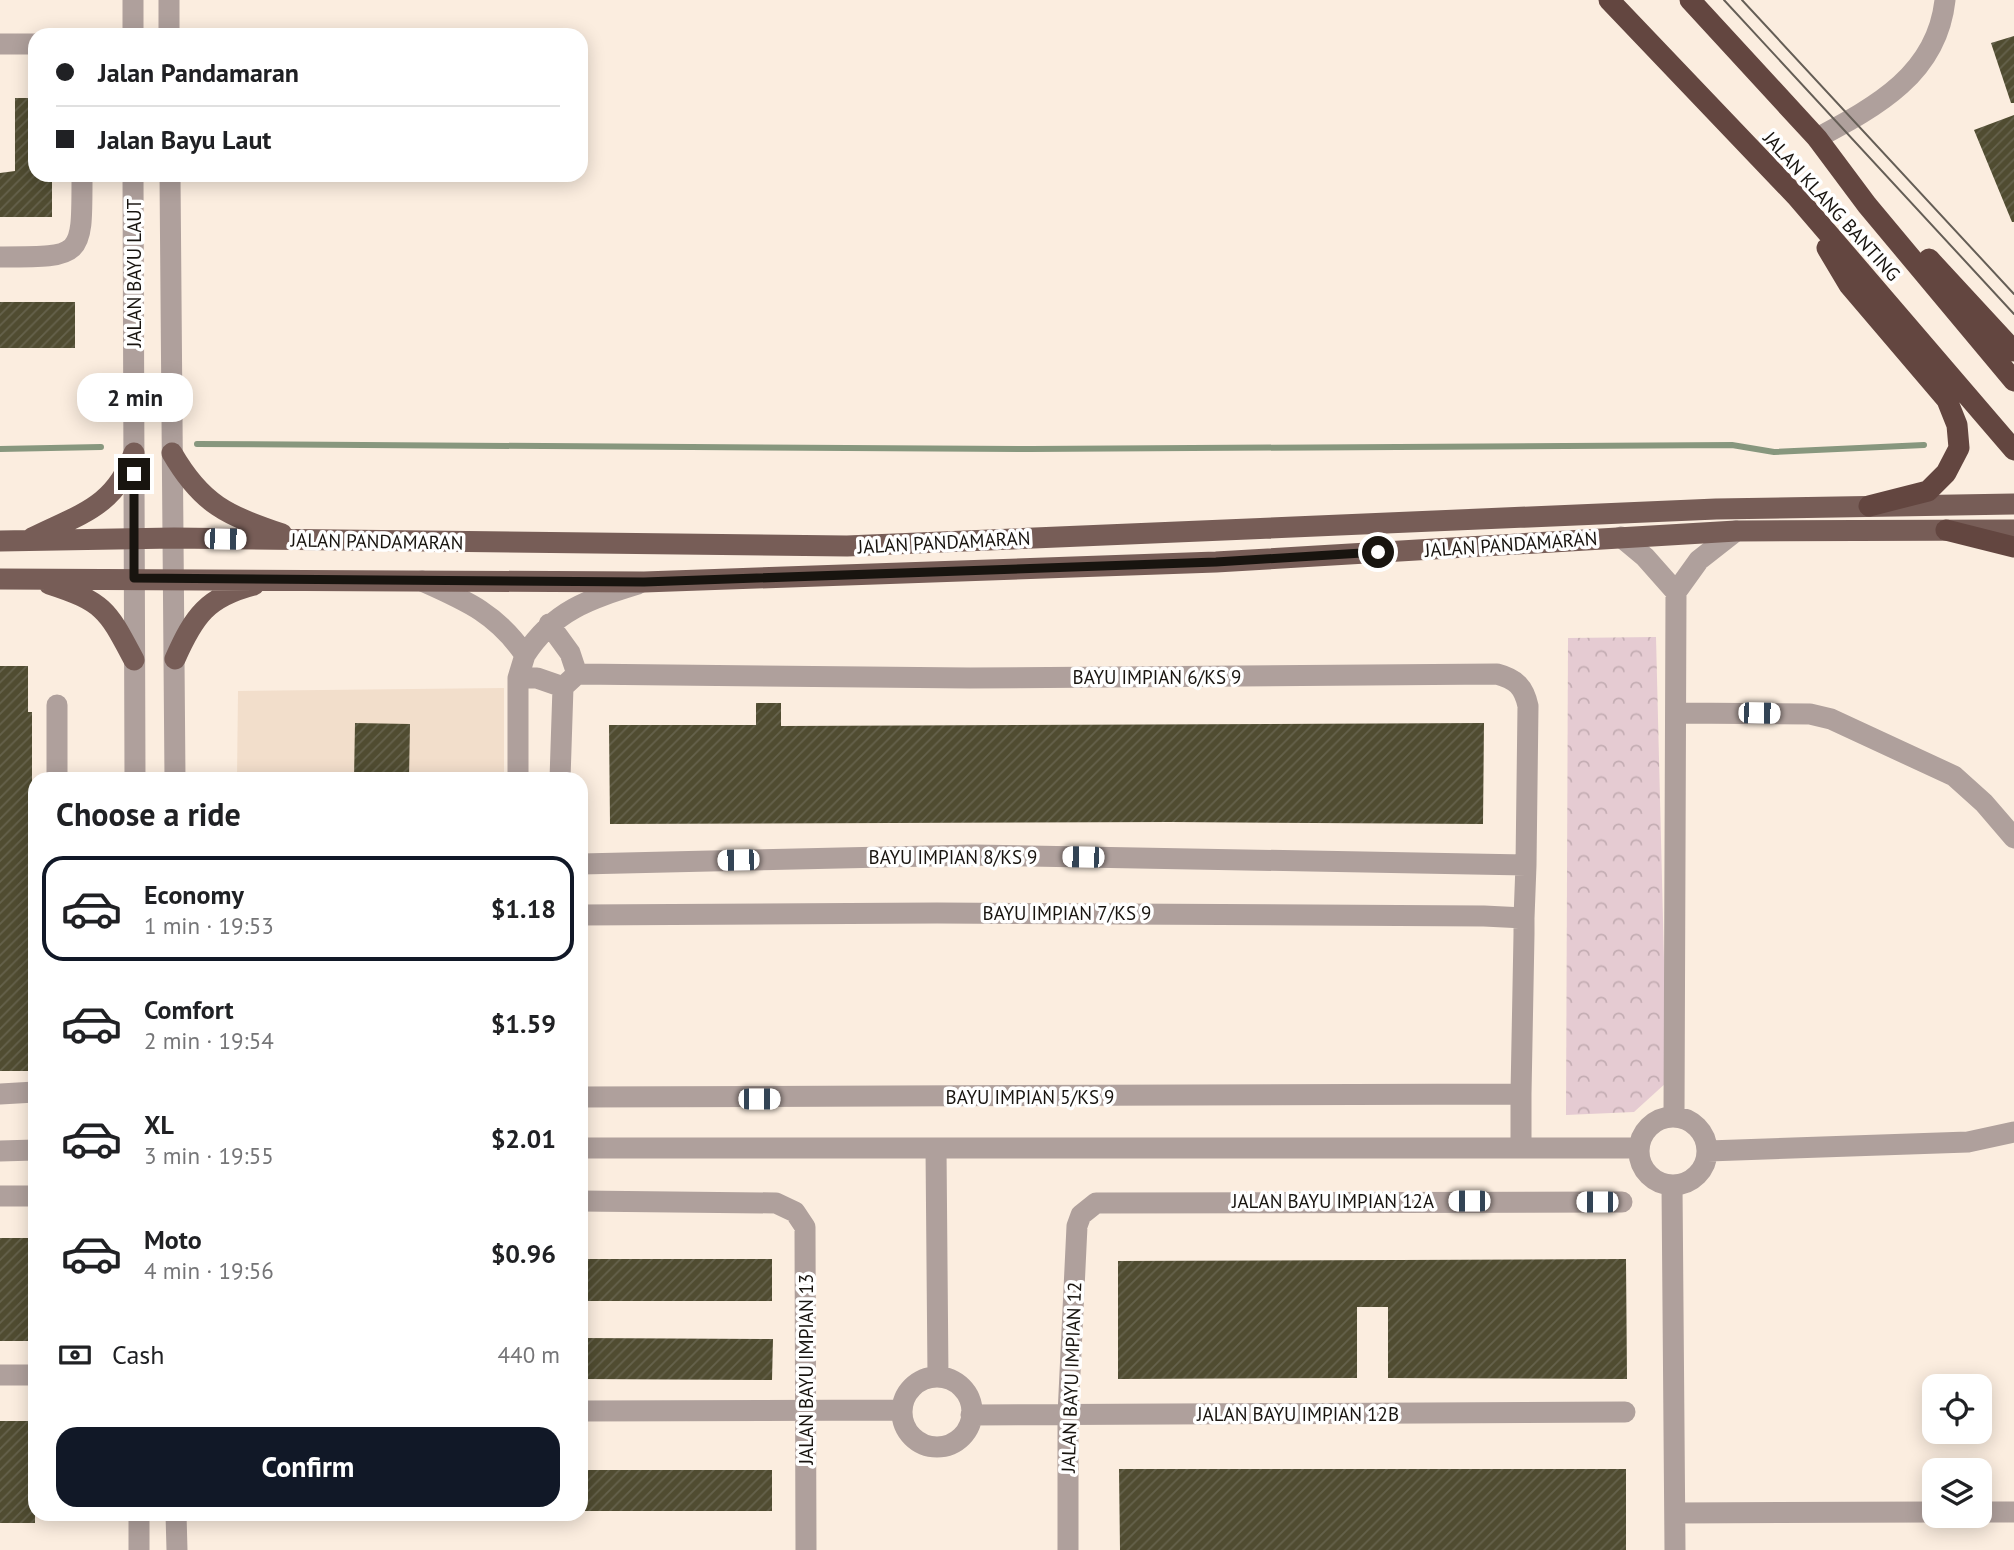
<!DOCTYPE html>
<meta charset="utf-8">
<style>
body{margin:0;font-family:"PT Sans",sans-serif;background:#f2f2f2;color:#202124;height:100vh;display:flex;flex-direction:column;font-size:26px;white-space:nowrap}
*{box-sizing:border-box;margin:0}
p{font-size:23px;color:#757577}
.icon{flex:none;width:38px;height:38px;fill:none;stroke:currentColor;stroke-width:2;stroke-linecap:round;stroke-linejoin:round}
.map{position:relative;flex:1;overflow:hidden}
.side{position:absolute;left:28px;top:772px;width:560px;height:749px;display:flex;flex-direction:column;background:#fff;border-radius:21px;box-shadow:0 4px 18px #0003}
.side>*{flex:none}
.top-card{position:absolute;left:28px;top:28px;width:560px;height:154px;border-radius:21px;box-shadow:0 4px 18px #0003;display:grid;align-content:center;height:154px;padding:0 28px;background:#fff}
.controls{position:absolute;left:1922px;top:1374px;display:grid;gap:14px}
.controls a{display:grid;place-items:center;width:70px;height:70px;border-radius:14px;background:#fff;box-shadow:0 4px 18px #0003;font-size:35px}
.end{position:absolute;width:32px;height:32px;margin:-16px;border:9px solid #18140f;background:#fff;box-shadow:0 0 0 4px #fff}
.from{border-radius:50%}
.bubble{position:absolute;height:49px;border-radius:21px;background:#fff;box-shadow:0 4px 18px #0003;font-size:23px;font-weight:700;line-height:49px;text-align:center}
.car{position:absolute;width:21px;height:42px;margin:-21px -10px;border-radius:9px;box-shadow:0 0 5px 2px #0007;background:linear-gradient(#fff 24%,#345 0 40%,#fff 0 76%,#345 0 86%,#fff 0)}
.top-card b{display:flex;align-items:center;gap:24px;height:66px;font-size:26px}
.top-card b+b{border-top:2px solid #e0e0e0}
.top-card i{width:18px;height:18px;background:#202124}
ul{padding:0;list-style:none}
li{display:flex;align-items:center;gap:21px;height:105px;margin:0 14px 10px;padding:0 14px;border:4px solid transparent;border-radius:21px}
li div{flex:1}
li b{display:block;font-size:26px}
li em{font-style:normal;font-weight:700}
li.active{border-color:#111827}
li>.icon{width:63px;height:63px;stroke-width:1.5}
h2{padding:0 28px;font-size:32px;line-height:84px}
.pay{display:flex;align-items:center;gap:18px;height:77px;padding:0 28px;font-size:26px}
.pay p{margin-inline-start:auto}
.primary-button{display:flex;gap:14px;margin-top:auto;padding:14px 28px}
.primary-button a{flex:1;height:80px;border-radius:21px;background:#111827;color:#fff;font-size:28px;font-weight:700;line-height:80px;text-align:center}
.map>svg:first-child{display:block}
.built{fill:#f2decb}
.forest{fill:url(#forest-crowns)}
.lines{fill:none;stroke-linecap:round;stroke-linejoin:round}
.stream{stroke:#87977e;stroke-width:6}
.building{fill:url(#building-hatch)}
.minor{stroke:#afa09c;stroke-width:21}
.major{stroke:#775d57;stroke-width:21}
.highway{stroke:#634640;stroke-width:21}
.tram{stroke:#655e56;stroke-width:2}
.route{stroke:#18140f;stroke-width:9}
.labels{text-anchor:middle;stroke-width:7;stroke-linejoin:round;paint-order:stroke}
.street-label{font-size:19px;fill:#18140f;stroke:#fff}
</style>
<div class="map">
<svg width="2014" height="1550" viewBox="0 0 2014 1550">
<defs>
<pattern id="forest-crowns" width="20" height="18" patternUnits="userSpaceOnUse" patternTransform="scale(1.75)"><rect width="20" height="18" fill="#e5cbd2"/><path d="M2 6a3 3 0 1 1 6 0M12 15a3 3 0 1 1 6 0" fill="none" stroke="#c4adb3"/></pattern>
<pattern id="building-hatch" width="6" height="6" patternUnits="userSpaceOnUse" patternTransform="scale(1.75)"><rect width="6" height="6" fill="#504c31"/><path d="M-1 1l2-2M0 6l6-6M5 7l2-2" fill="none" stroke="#65624c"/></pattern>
</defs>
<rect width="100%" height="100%" fill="#fbeddf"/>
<path class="built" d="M 504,688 L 504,779 L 237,779 L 238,691 Z"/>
<path class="forest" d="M 1656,637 L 1667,1082 L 1634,1112 L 1566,1115 L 1568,638 Z"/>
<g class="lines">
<path class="stream" d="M 197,444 L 1031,449 L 1732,445 L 1774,452 L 1924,445
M 0,449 L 101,447"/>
</g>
<path class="building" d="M 2014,36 L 2014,103 L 2011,103 L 1991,43 Z
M 15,98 L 35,98 L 35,175 L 52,175 L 52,217 L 0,217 L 0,173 L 15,171 Z
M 2014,115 L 2014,222 L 2012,222 L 1974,130 Z
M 0,302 L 75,302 L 75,348 L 0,348 Z
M 0,666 L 28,666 L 28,712 L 32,712 L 32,1071 L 0,1071 Z
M 756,703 L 781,703 L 781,726 L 1484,723 L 1483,824 L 1170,822 L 610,824 L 609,725 L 756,725 Z
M 355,723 L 410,724 L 409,779 L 354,779 Z
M 0,1238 L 35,1238 L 35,1341 L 0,1341 Z
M 581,1259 L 772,1259 L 772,1301 L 581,1301 Z
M 1626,1259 L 1627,1379 L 1388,1378 L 1388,1307 L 1357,1307 L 1357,1378 L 1118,1379 L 1118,1261 Z
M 581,1338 L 773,1339 L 772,1380 L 581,1379 Z
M 0,1421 L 35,1421 L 35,1523 L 0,1523 Z
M 1119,1469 L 1626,1469 L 1626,1550 L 1120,1550 Z
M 581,1470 L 772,1470 L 772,1511 L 581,1511 Z"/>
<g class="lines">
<path class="minor" d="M 169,0 L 169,35
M 133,35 L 133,0
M 0,44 L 35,44
M 1817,138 C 1877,106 1937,74 1945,0
M 133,175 L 135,779
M 170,175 L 175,779
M 0,257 C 84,257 82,258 82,175
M 1621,537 L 1645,557 L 1676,592
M 422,581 C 467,601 497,614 525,655 C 554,610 590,599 638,584
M 549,624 L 570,653 L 577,674 L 563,687 L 560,779
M 577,674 L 970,678 L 1497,674 C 1516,679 1524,687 1528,706 L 1526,865 L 974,855 L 581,864
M 518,678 L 537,678 L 563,687
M 57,705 L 57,779
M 1677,713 L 1810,714 L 1831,719 L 1954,776 L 1984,803 L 2014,838
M 518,779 L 518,678 L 525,655
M 581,915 L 937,913 L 1484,916 L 1524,918 L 1524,934 L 1521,1094 L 581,1097
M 1524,918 L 1526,865
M 0,1094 L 35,1092
M 1521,1094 L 1521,1148
M 1674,1117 L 1676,592 L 1699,560 L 1736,531
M1639 1151a34 34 0 1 1 68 0a34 34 0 1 1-68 0Z
M 581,1148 L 1639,1148
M 936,1148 L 938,1377
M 0,1151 L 35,1150
M 1708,1151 L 1968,1142 L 2014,1132
M 1672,1185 L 1675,1550
M 0,1196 L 35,1196
M 581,1201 L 776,1203 L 795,1212 L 805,1227 L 806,1550
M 0,1375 L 35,1375
M902 1412a35 35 0 1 1 70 0a35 35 0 1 1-70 0Z
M 581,1411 L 902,1410
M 971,1415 L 1625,1412
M 1979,1512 L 2014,1512
M 1675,1513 L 1934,1512
M 139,1514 L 139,1550
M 176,1514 L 177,1550
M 1068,1550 L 1068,1415 L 1077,1226 L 1081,1215 L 1096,1203 L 1622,1202"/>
<path class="major" d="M 172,453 C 202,505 227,515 282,534
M 32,538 C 80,514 115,507 134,453
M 0,541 L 174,538 L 847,546 L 1716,509 L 2014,504
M 0,579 L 644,582 L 1216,562 L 1736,531 L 2014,530
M 49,584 C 105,602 108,611 134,660
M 175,659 C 194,616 207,597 254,585"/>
<path class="highway" d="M 1609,0 L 1796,196 L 2014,450
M 1690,0 L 1817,138 L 1867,205 L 2014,381
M 1827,248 L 1849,285 L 1947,400 L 1957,425 L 1959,448 L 1946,473 L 1928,491 L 1869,506
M 1929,259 L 2014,351
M 1946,530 L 2014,547"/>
<path class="tram" d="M 1724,0 L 2014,314
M 1742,0 L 2014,294"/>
</g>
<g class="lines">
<path class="route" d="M 134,474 L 134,578 L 644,582 L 1216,562 L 1378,552"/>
</g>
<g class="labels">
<g class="street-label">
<text transform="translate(1832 206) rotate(48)" y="7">JALAN KLANG BANTING</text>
<text transform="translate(134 273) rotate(-90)" y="7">JALAN BAYU LAUT</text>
<text transform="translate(377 541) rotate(1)" y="7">JALAN PANDAMARAN</text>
<text transform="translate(944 542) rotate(-3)" y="7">JALAN PANDAMARAN</text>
<text transform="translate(1511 544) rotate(-4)" y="7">JALAN PANDAMARAN</text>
<text x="1157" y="684">BAYU IMPIAN 6/KS 9</text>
<text x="953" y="864">BAYU IMPIAN 8/KS 9</text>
<text x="1067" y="920">BAYU IMPIAN 7/KS 9</text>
<text x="1030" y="1104">BAYU IMPIAN 5/KS 9</text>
<text x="1333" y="1208">JALAN BAYU IMPIAN 12A</text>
<text transform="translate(806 1369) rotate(-90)" y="7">JALAN BAYU IMPIAN 13</text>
<text transform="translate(1071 1377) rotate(-88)" y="7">JALAN BAYU IMPIAN 12</text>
<text x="1298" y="1421">JALAN BAYU IMPIAN 12B</text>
</g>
</g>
</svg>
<div class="controls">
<a><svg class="icon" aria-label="locate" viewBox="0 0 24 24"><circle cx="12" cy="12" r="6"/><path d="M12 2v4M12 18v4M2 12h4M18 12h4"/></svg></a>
<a><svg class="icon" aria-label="layers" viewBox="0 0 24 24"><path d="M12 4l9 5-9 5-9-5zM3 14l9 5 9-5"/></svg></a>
</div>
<i class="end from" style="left:1378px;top:552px"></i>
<i class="end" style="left:134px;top:474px"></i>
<div class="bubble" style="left:77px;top:373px;width:116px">2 min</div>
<i class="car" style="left:225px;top:539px;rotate:91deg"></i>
<i class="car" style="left:1759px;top:713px;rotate:91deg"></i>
<i class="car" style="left:1083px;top:857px;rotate:271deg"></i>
<i class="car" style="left:738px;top:860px;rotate:269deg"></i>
<i class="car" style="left:759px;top:1099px;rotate:90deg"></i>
<i class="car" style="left:1469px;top:1201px;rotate:270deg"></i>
<i class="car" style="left:1597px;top:1202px;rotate:270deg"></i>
<div class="top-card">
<b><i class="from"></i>Jalan Pandamaran</b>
<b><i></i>Jalan Bayu Laut</b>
</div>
<section class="side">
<h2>Choose a ride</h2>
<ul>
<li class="active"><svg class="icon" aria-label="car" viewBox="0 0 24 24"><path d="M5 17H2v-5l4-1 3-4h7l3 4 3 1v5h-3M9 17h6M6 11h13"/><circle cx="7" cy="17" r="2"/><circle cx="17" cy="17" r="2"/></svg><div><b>Economy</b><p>1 min · 19:53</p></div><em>$1.18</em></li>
<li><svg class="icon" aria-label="car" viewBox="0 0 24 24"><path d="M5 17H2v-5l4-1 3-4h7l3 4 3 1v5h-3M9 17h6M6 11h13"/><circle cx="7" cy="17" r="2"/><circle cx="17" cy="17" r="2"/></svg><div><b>Comfort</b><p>2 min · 19:54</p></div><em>$1.59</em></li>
<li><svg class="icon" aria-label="car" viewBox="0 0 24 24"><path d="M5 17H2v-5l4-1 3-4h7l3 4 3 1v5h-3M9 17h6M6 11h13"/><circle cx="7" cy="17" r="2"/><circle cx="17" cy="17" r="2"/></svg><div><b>XL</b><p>3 min · 19:55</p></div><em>$2.01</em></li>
<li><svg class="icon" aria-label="car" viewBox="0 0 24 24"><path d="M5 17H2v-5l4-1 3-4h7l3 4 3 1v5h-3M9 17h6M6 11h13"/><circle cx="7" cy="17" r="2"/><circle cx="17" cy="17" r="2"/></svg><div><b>Moto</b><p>4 min · 19:56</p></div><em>$0.96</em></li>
</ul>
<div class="pay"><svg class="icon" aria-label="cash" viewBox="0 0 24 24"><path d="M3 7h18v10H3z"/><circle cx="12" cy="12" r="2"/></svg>Cash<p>440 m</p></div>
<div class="primary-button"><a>Confirm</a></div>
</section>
</div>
